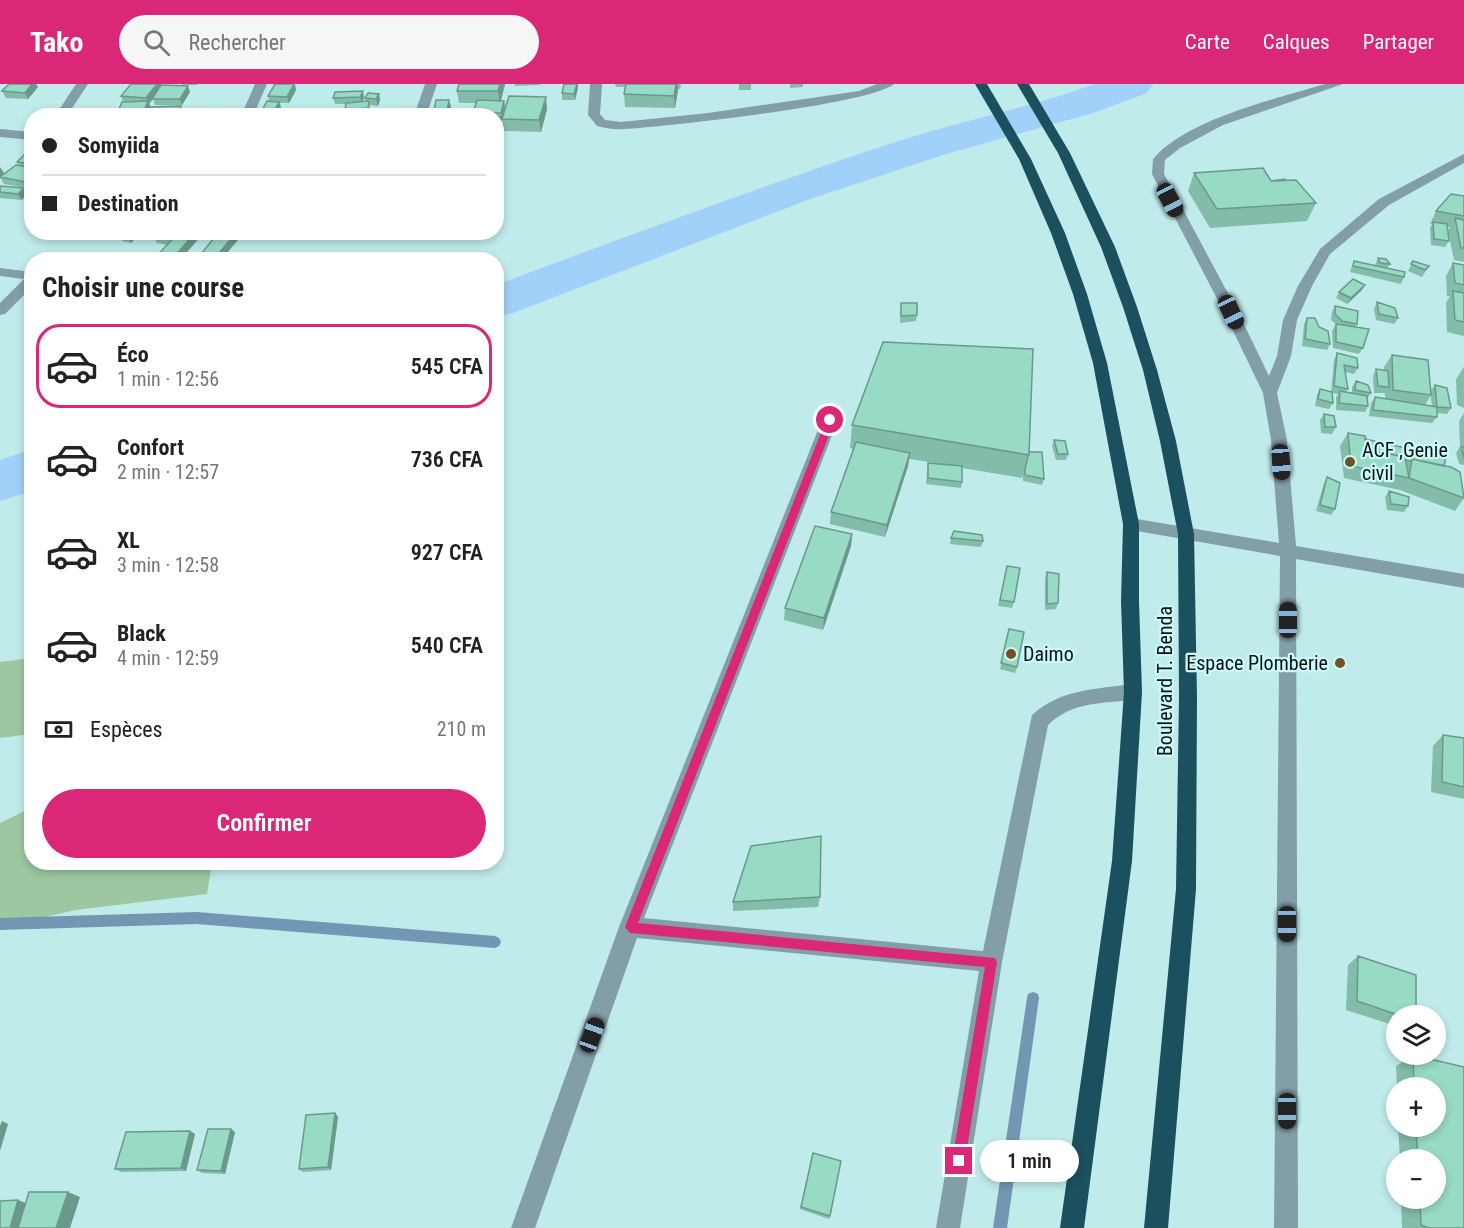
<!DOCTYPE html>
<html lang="fr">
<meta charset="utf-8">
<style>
body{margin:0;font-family:"Roboto Condensed",sans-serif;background:#f6f6f6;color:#222;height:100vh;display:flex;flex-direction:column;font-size:22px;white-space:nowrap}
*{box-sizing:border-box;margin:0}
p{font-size:20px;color:#767676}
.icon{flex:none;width:33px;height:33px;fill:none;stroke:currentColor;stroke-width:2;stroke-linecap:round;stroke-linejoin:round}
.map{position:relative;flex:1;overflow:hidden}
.sheet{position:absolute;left:24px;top:168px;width:480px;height:618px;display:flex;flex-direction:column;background:#fff;border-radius:24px;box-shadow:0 3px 9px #0003}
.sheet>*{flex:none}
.top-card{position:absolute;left:24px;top:24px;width:480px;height:132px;border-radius:24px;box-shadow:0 3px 9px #0003;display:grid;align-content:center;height:132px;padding:0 18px;background:#fff}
.buttons{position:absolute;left:1386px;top:921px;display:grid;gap:12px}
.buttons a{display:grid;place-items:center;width:60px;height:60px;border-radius:50%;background:#fff;box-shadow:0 3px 9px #0003;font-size:30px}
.end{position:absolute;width:27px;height:27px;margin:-14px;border:8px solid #db2777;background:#fff;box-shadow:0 0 0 3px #fff}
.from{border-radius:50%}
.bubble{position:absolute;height:42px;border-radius:21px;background:#fff;box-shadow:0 3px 9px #0003;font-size:20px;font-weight:600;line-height:42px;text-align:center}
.car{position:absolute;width:18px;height:36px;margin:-18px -9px;border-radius:8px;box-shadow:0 0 4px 2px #0007;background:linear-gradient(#222 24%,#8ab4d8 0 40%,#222 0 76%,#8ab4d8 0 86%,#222 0)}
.top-card b{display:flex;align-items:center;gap:21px;height:57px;font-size:22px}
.top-card b+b{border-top:2px solid #e0e0e0}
.top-card i{width:15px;height:15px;background:#222}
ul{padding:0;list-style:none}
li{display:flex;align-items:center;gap:18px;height:84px;margin:0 12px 9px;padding:0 6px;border:3px solid transparent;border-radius:24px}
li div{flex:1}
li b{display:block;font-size:22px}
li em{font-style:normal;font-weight:600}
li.selected{border-color:#db2777}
li>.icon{width:54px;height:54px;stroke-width:1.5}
h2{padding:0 18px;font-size:27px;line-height:72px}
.pay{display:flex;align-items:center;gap:15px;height:66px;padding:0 18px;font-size:22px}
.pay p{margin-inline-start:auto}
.primary-button{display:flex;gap:12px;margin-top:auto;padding:12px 18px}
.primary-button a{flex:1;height:69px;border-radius:36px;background:#db2777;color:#fff;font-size:24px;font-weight:600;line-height:69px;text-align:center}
header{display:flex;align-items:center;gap:36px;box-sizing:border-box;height:84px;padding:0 30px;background:#db2777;color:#fff}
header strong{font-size:28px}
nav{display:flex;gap:33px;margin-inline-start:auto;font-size:21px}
.search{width:420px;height:54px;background:#f6f6f6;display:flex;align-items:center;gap:15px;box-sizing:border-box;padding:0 21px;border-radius:33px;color:#767676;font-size:22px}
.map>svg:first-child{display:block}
.green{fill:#9dc7a1}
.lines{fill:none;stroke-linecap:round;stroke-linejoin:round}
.stream{fill:#7297b3;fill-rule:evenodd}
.river{fill:#a1d0f8;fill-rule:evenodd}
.street{fill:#829ea7;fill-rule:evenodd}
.highway{fill:#1b505e;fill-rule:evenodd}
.wall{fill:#83bca9;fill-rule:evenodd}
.shaded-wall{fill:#6a998a}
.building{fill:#98dbc5;stroke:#6a998a;stroke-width:1.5}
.route{fill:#db2777}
.poi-dot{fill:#705226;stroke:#cdf9f8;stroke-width:2}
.labels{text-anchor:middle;stroke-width:4.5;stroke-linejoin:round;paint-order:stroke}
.poi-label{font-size:20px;fill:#041313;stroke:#cdf9f8;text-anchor:start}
.street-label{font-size:20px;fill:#041313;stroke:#cdf9f8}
</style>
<header>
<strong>Tako</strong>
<div class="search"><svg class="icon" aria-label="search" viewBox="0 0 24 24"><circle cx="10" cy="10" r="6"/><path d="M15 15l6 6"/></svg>Rechercher</div>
<nav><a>Carte</a><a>Calques</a><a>Partager</a></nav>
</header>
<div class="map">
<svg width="1464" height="1144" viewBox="0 0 1464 1144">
<rect width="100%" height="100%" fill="#c0ebeb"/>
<path class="green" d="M 31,574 L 31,650 L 0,654 L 0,578 Z
M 31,724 L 32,778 L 212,779 L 207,810 L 76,826 L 0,843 L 0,739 Z"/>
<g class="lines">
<path class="stream" d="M 1121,0 L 1128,0 L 1129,2 L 1126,4 Z
M 197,828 L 495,852 L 499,854 L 501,858 L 499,862 L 495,864 L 197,840 L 0,846 L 0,834 Z
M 1033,908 L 1038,910 L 1039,914 L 1007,1144 L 993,1144 L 1027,914 L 1028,910 Z"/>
<path class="river" d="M 1095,0 L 1153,0 L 1147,9 L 1093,29 L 946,70 L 813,114 L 513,229 L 496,233 L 496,201 C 630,151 764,101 899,57 C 964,36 1031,23 1095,0 Z
M 32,365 L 32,407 L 0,417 L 0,376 Z"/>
<path class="street" d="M 76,0 L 88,0 L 67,32 L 55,32 Z
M 255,0 L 267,0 L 253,32 L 241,32 Z
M 425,0 L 437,0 L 426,32 L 414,32 Z
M 590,0 L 602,0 L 600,30 L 605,36 L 621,38 L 708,29 L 859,7 L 877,0 L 894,0 C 872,20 664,43 624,45 C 615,46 605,44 597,42 L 588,31 Z
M 1325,0 L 1343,0 L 1223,41 L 1180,64 L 1165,76 L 1164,90 L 1238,228 L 1269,292 L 1277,272 L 1283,236 L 1298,202 L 1320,165 L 1379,115 L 1464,70 L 1464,79 L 1389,121 L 1330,170 L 1312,202 L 1297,236 L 1291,272 L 1277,309 L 1287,356 L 1296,462 L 1464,490 L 1464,504 L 1296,475 L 1298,1144 L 1274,1144 L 1280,472 L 1131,446 L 1125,444 L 1123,440 L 1125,436 L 1131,434 L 1279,459 L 1271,356 L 1263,309 L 1224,228 L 1152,90 L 1153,75 C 1186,35 1276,15 1325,0 Z
M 0,45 L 32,48 L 32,56 L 0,53 Z
M 0,184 L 32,188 L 32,203 L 5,230 L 0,231 L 0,219 L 24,195 L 0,192 Z
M 830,331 L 838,336 L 644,834 L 983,867 L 1032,631 C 1060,605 1097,605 1133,600 L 1140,603 L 1142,608 L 1140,613 L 1133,616 C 1103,619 1071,618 1048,641 L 1002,878 L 960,1144 L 936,1144 L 979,887 L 637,854 L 535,1144 L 511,1144 L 619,843 L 822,336 Z"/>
<path class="highway" d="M 975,0 L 987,0 L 1031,75 L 1065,149 L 1087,210 L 1107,279 L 1139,440 L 1139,517 L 1142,608 L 1132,777 L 1084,1144 L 1060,1144 L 1112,777 L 1124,608 L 1121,517 L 1123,440 L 1093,279 L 1073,210 L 1051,149 L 1019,75 Z
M 1017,0 L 1029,0 L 1070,69 L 1115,163 L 1137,223 L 1157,286 L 1176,357 L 1194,450 L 1197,613 L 1196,805 L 1168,1144 L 1144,1144 L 1176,805 L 1179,613 L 1178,450 L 1160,357 L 1143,286 L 1123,223 L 1101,163 L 1058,69 Z"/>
</g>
<path class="wall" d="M 9,0 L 36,0 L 38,3 L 28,15 L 6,14 L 2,7 Z
M 182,0 L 198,0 L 197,1 L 182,1 Z
M 459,0 L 505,0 L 501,17 L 504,17 L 505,23 L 502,36 L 501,36 L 502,39 L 500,46 L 496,46 L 496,32 L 474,32 L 473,29 L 476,19 L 459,19 L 457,7 Z
M 515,0 L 540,0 L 540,1 L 515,2 Z
M 564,0 L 578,0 L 578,4 L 575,16 L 562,16 L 562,9 Z
M 615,0 L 681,0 L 680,5 L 678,5 L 675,24 L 625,23 L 624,10 L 626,3 L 616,3 Z
M 739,0 L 751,0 L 751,6 L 739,6 Z
M 790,0 L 803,0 L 803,3 L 790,4 Z
M 162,1 L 190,8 L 182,21 L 155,21 L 153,15 L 149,20 L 151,23 L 149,27 L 183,29 L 182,32 L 116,32 L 123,18 L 121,12 Z
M 296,6 L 289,19 L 280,19 L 281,24 L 277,32 L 260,32 L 260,30 L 269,17 L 268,12 Z
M 379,10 L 380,16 L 378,22 L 370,21 L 370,30 L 347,32 L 345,26 L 346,20 L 335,20 L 333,14 L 364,13 L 363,17 L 365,17 L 365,14 Z
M 451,22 L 449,32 L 435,32 L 434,27 Z
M 547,25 L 541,48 L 504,47 L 502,35 Z
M 32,72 L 32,105 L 4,100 L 0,93 L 18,81 L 17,78 Z
M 1194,89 L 1271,97 L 1285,96 L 1316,119 L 1307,137 L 1210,144 L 1188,107 Z
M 0,103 L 27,110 L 22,116 L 0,114 Z
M 1464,112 L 1464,178 L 1454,176 L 1448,147 L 1450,143 L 1448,143 L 1449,157 L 1445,163 L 1431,161 L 1430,144 L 1432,140 L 1430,140 L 1436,127 Z
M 121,148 L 141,148 L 131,159 L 122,157 L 119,151 Z
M 203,150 L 168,161 L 157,159 L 154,152 Z
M 1378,174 L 1390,180 L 1387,184 L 1404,193 L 1401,200 L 1350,188 L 1354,177 L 1375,182 L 1375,181 Z
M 1413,177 L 1429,182 L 1422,193 L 1408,187 Z
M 1453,179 L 1464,181 L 1464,252 L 1447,248 L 1446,219 L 1450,212 L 1447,212 L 1446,192 Z
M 1365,201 L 1361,207 L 1347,220 L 1336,214 L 1339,208 Z
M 1377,218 L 1398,234 L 1394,240 L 1376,236 L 1374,225 Z
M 901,219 L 917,231 L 916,237 L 900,239 Z
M 1335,222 L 1357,240 L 1356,243 L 1363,264 L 1359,270 L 1333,264 L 1332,247 L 1336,240 L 1331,236 L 1332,228 Z
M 1307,234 L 1319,243 L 1330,260 L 1327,266 L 1302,262 L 1304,240 Z
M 1337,269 L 1358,284 L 1354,290 L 1345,288 L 1348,305 L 1346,308 L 1352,309 L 1352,303 L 1356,297 L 1371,309 L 1367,315 L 1368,322 L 1365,328 L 1336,326 L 1336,313 L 1338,310 L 1332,309 L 1333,319 L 1329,325 L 1315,322 L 1317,311 L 1320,305 L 1331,308 L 1334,276 Z
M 1392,271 L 1430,307 L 1435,301 L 1451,324 L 1447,330 L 1437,329 L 1437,333 L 1432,339 L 1369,332 L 1371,319 L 1375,313 L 1385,315 L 1385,309 L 1374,309 L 1373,292 L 1376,285 L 1384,286 L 1384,283 ZM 1430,307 L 1432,322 L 1425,321 L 1431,311 Z
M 1464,283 L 1464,324 L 1457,321 L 1456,295 Z
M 1464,329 L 1464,381 L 1459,380 L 1456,369 L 1460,363 L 1459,337 Z
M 1324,330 L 1336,343 L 1332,350 L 1321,349 L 1320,336 Z
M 852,341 L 1029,368 L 1044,395 L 1042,401 L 1023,397 L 1023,391 L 1022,394 L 962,384 L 962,398 L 961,404 L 926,400 L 928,379 L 942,380 L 909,375 L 908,382 L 885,453 L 830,440 L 831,428 L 853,365 L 850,364 Z
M 1348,349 L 1444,382 L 1464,414 L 1455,427 L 1400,406 L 1344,394 L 1340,362 Z
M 1054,356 L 1068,370 L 1066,376 L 1056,376 L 1052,362 Z
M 1327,393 L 1335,425 L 1331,431 L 1316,427 L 1324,399 Z
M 1389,407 L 1408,422 L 1404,428 L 1387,426 L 1385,413 Z
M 852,450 L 851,462 L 823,546 L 784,536 L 785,524 Z
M 951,454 L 983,457 L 981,463 L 950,460 Z
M 1007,482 L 1014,518 L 1012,524 L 998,522 Z
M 1047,488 L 1058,519 L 1056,525 L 1045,526 L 1045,494 Z
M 1009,545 L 1017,583 L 1015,589 L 1000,585 Z
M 1443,651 L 1464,654 L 1464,715 L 1431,708 L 1433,662 Z
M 820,813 L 818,823 L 733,827 L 733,818 Z
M 1358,872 L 1416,932 L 1396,932 L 1396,942 L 1346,926 L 1348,881 Z
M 1413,971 L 1464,983 L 1464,1144 L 1402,1144 L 1401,1114 L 1436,1114 L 1436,1076 L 1400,1076 L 1398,1042 L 1436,1042 L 1436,1004 L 1397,1004 L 1396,982 Z
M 335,1029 L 338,1033 L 331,1086 L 303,1088 L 299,1085 Z
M 190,1047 L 195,1050 L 186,1087 L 121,1088 L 115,1085 Z
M 235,1048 L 225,1090 L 202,1089 L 197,1086 Z
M 813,1069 L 830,1132 L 829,1135 L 800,1125 Z"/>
<path class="shaded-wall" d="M 32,0 L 36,0 L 38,3 L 28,15 L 25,9 Z
M 157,0 L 161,0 L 162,3 L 149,20 L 151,23 L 147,32 L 142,32 L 148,17 L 146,14 Z
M 295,0 L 296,6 L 289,19 L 287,13 Z
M 500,0 L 505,0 L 500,20 L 498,7 Z
M 577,0 L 578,4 L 575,16 L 574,10 Z
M 676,0 L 678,0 L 678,7 L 675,24 L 674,12 Z
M 188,2 L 190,8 L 182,21 L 180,15 Z
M 363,7 L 364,13 L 362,20 L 360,13 Z
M 379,10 L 380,16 L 378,22 L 376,15 Z
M 546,13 L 547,25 L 541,48 L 539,36 Z
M 449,16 L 451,22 L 448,32 L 447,27 Z
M 504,17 L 505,23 L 502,36 L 501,29 Z
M 279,18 L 281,24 L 277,32 L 273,32 Z
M 181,22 L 183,29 L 182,32 L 176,32 Z
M 501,33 L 502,39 L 500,46 L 499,40 Z
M 0,83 L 4,89 L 0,93 Z
M 24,104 L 27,110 L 22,116 L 18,110 Z
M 132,148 L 141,148 L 131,159 L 128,152 Z
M 176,148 L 183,148 L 172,162 L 169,155 Z
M 196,148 L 202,148 L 203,150 L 180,176 L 171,176 Z
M 235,150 L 238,156 L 221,176 L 213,176 Z
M 1365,201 L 1361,207 L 1347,220 L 1351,214 Z
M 910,369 L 908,382 L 885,453 L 887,441 Z
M 852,450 L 851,462 L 823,546 L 824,534 Z
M 335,1029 L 338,1033 L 331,1086 L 328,1083 Z
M 2,1037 L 8,1040 L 0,1067 L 0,1042 Z
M 231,1045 L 235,1048 L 225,1090 L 221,1087 Z
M 190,1047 L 195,1050 L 186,1087 L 181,1084 Z
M 68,1108 L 80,1113 L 70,1144 L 56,1144 Z
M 18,1116 L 31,1121 L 25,1144 L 10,1144 Z"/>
<path class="building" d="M 9,0 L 32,0 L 25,9 L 2,7 Z
M 131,0 L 157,0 L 146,14 L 121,12 Z
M 275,0 L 294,0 L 287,13 L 268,12 Z
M 459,0 L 500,0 L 498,7 L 457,7 Z
M 564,0 L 577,0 L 574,10 L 562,9 Z
M 626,0 L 676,0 L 674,12 L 624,10 Z
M 161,1 L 188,2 L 180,15 L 152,15 Z
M 363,7 L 360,13 L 333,14 L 335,8 Z
M 368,9 L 379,10 L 376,15 L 365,14 Z
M 509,12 L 546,13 L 539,36 L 502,35 Z
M 436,16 L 449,16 L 447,27 L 434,27 Z
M 477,16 L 504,17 L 501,29 L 473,29 Z
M 148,17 L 142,32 L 116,32 L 122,18 Z
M 267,17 L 279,18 L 272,31 L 260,30 Z
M 369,17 L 368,24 L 345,26 L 346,19 Z
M 181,22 L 176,32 L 147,32 L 151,23 Z
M 202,26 L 215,27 L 212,32 L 198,32 Z
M 496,33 L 501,33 L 499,40 L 496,40 Z
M 24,71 L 32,72 L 32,80 L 17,78 Z
M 16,81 L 32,84 L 32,98 L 31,99 L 0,93 Z
M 1263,84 L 1271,97 L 1296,96 L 1316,119 L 1217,125 L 1194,89 Z
M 1285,95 L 1285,96 L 1271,97 Z
M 1,102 L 24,104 L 18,110 L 0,108 L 0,103 Z
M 1451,110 L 1464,112 L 1464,132 L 1436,127 Z
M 1455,134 L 1464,136 L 1464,164 L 1461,164 Z
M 1433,138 L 1447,140 L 1449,157 L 1434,155 Z
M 121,148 L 132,148 L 128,152 L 119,151 Z
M 158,148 L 176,148 L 169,155 L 154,152 Z
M 179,148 L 196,148 L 171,176 L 154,175 Z
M 219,148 L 235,150 L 213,176 L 196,176 Z
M 1378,174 L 1386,175 L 1390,180 L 1380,179 Z
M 1354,177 L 1405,188 L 1404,193 L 1353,182 Z
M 1413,177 L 1429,182 L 1425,186 L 1411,180 Z
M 1453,179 L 1464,181 L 1464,201 L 1455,199 Z
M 1353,195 L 1365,201 L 1351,214 L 1339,208 Z
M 1453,207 L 1464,209 L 1464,238 L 1455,236 Z
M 1377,218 L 1395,224 L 1398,234 L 1379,230 Z
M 901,219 L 917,219 L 917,231 L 901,232 Z
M 1335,222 L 1358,227 L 1357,240 L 1342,237 L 1335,230 Z
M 1307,234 L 1315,234 L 1319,243 L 1328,247 L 1330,260 L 1305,255 Z
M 1336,240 L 1369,245 L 1363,264 L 1336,258 Z
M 883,258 L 1033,265 L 1029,371 L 852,341 Z
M 1337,269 L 1357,274 L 1358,284 L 1344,281 L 1348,305 L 1334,302 Z
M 1392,271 L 1428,276 L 1431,311 L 1393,306 Z
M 1376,285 L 1388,287 L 1389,303 L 1378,302 Z
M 1356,297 L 1368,301 L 1371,309 L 1355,306 Z
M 1435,301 L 1447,304 L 1451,324 L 1437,323 Z
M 1320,305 L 1332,308 L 1333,319 L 1318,315 Z
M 1340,307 L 1367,312 L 1368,322 L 1339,319 Z
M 1375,313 L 1437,323 L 1437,333 L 1373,326 Z
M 1324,330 L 1334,332 L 1336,343 L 1325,343 Z
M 1348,349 L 1365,352 L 1369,366 L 1405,373 L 1409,394 L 1412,375 L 1451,383 L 1460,388 L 1464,414 L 1409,394 L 1351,382 Z
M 1365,355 L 1446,373 L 1444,382 L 1412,375 L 1411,377 L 1406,376 L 1405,373 L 1369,366 Z
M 1054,356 L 1065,357 L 1068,370 L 1058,370 Z
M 856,358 L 910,369 L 887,441 L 831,428 Z
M 1461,363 L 1464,363 L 1464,374 Z
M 1029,368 L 1042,368 L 1044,395 L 1025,391 L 1025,385 Z
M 928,379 L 962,382 L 962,398 L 928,394 Z
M 1327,393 L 1340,399 L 1335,425 L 1320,421 Z
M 1389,407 L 1409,413 L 1408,422 L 1391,420 Z
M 815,442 L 852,450 L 824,534 L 785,524 Z
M 954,447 L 982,451 L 983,457 L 951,454 Z
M 1007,482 L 1020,484 L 1014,518 L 1000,516 Z
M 1047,488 L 1059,490 L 1058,519 L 1047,520 Z
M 1009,545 L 1024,548 L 1017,583 L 1001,579 Z
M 1443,651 L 1464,654 L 1464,703 L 1442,698 Z
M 821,752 L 820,813 L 733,818 L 751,762 Z
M 1358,872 L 1416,891 L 1416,932 L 1401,932 L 1357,917 Z
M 1413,971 L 1464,983 L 1464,1144 L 1429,1144 L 1421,1141 L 1420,1114 L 1436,1114 L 1436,1076 L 1418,1076 L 1416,1042 L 1436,1042 L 1436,1004 L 1414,1004 Z
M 335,1029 L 328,1083 L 299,1085 L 306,1031 Z
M 208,1045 L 231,1045 L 221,1087 L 197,1086 Z
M 190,1047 L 181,1084 L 115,1085 L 126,1048 Z
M 813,1069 L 841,1077 L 830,1132 L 801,1123 Z
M 29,1108 L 68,1108 L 56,1144 L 18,1144 Z
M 18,1116 L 10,1144 L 0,1144 L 0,1117 Z"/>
<path class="route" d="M 830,333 L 835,336 L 638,839 L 995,874 L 997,878 L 965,1077 L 963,1082 L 959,1084 L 954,1082 L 952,1077 L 985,883 L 630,849 L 625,843 L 826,336 Z"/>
<g class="poi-dot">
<circle cx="1350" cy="378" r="6"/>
<circle cx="1011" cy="570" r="6"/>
<circle cx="1340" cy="579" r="6"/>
</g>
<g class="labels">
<g class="poi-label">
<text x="1362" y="373">ACF ,Genie<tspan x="1362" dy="23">civil</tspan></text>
<text x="1023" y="577">Daimo</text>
<text x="1328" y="586" text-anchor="end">Espace Plomberie</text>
</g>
<g class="street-label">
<text transform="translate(1165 597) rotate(-90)" y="7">Boulevard T. Benda</text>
</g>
</g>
</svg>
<div class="buttons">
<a><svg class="icon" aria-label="layers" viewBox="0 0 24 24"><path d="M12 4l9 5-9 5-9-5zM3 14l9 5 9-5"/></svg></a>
<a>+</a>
<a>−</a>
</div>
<i class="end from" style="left:830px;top:336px"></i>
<i class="end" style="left:959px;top:1077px"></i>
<div class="bubble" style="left:980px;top:1056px;width:99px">1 min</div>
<i class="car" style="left:1170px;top:116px;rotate:152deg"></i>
<i class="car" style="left:1231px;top:228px;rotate:155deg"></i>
<i class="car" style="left:1281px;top:378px;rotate:176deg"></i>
<i class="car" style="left:1288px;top:536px;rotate:0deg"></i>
<i class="car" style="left:1287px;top:840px;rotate:180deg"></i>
<i class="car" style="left:592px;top:951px;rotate:20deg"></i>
<i class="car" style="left:1287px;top:1027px;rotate:180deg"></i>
<div class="top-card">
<b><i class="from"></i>Somyiida</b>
<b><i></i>Destination</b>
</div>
<section class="sheet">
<h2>Choisir une course</h2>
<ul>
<li class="selected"><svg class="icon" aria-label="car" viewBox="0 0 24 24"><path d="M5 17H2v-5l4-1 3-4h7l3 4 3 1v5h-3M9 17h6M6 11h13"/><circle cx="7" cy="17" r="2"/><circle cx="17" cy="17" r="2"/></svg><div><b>Éco</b><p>1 min · 12:56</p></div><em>545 CFA</em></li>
<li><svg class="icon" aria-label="car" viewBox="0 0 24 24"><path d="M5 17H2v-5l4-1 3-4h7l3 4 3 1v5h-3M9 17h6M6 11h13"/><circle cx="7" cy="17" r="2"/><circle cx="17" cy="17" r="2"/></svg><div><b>Confort</b><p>2 min · 12:57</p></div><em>736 CFA</em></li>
<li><svg class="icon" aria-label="car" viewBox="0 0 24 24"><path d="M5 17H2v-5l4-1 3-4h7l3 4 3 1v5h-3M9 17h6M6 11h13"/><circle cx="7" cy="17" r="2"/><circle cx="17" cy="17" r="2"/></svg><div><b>XL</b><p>3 min · 12:58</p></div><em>927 CFA</em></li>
<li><svg class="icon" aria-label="car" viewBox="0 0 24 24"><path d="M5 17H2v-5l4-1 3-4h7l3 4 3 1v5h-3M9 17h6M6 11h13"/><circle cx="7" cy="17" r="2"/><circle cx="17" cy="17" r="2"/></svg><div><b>Black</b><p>4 min · 12:59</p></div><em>540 CFA</em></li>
</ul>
<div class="pay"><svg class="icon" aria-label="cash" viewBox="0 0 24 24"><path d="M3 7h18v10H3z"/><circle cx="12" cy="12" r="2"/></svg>Espèces<p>210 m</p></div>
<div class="primary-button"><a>Confirmer</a></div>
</section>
</div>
